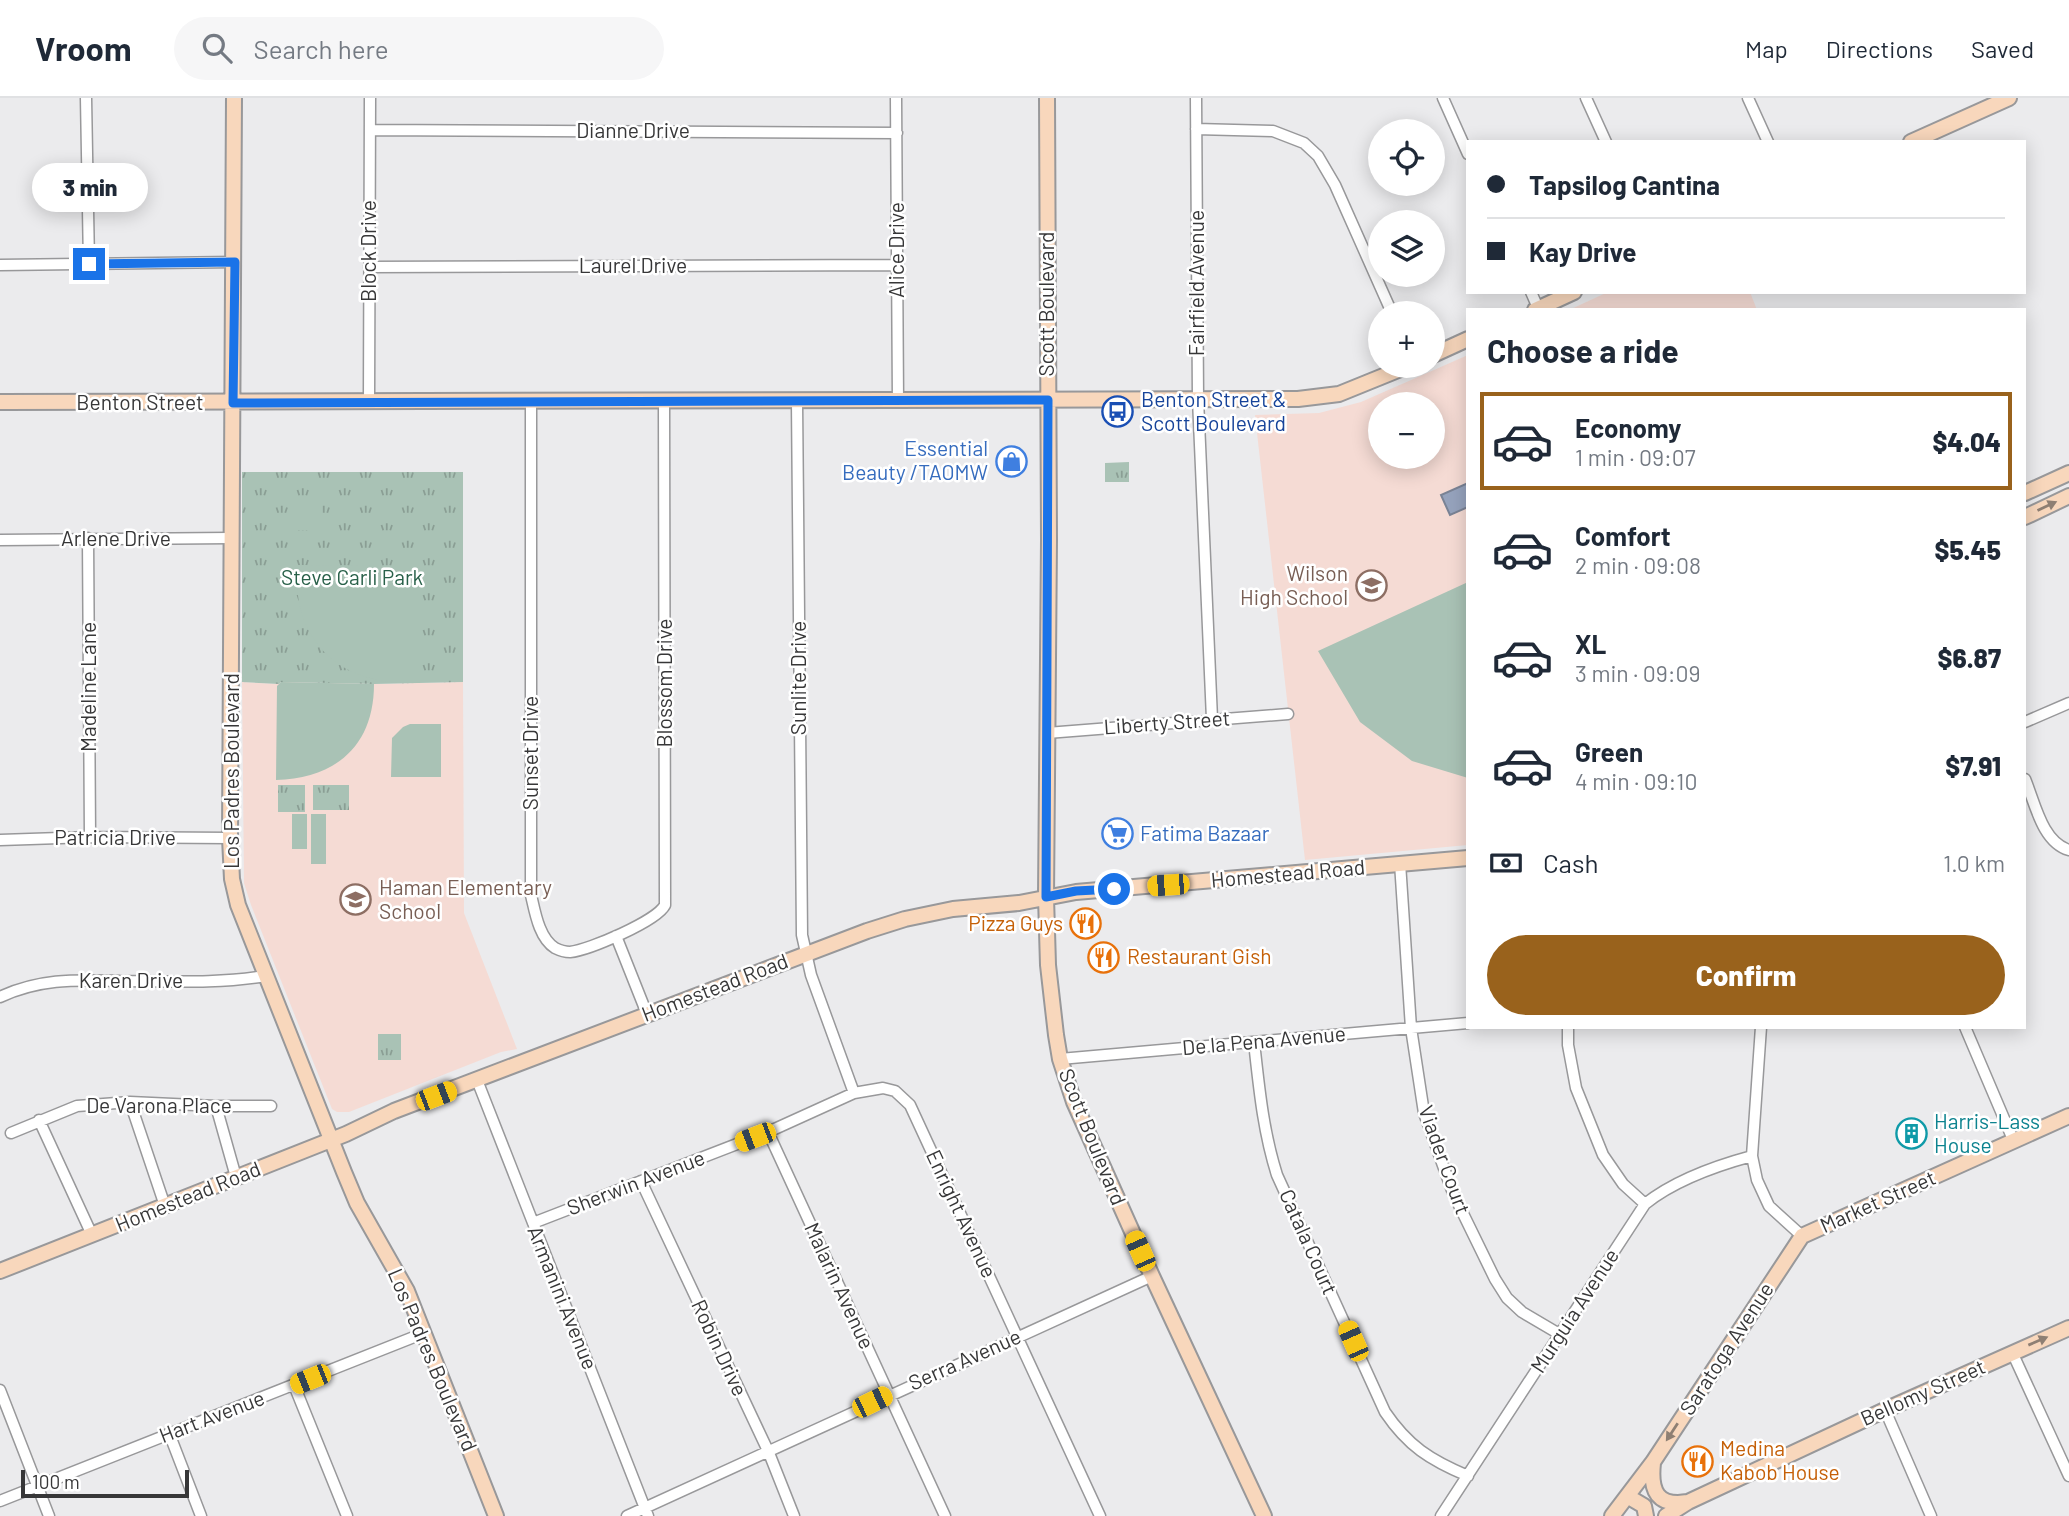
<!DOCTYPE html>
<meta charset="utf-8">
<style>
body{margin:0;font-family:Barlow,sans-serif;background:#f6f6f7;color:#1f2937;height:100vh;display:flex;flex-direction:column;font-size:26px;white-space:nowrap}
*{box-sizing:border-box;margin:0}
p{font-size:23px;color:#747a83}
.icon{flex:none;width:38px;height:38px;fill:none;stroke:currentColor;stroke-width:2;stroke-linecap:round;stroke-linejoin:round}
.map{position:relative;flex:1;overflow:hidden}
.drawer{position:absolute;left:1466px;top:210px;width:560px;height:721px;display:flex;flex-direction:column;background:#fff;border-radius:0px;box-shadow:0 4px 18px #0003}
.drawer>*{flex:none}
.guide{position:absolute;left:1466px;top:42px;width:560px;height:154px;border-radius:0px;box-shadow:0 4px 18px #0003;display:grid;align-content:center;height:154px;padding:0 21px;background:#fff}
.fabs{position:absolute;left:1368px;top:21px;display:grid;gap:14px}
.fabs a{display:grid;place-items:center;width:77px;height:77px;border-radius:50%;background:#fff;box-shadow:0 4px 18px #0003;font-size:35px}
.scale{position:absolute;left:21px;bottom:18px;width:168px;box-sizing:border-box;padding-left:7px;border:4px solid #373738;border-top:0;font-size:19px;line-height:24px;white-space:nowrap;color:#373738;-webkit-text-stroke:5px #fff;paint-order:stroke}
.end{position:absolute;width:32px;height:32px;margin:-16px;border:9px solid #1a73e8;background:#fff;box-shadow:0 0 0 4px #fff}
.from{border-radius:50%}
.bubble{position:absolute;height:49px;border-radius:24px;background:#fff;box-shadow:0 4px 18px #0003;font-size:23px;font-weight:800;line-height:49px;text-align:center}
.car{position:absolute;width:21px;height:42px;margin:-21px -10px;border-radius:9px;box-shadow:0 0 5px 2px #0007;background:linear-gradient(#f5c518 24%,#345 0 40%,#f5c518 0 76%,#345 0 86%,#f5c518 0)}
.guide b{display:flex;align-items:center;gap:24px;height:66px;font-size:26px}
.guide b+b{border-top:2px solid #e0e1e3}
.guide i{width:18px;height:18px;background:#1f2937}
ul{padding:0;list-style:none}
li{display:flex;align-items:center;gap:21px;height:98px;margin:0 14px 10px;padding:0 7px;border:4px solid transparent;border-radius:0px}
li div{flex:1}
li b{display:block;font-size:26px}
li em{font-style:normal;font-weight:800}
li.on{border-color:#99621c}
li>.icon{width:63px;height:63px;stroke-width:1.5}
h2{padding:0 21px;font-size:32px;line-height:84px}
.pay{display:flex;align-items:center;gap:18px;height:77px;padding:0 21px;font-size:26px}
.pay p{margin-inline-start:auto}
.cta{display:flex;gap:14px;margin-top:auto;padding:14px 21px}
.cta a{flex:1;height:80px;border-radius:42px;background:#99621c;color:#fff;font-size:28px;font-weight:800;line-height:80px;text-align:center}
header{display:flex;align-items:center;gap:42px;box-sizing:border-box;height:98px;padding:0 35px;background:#fff;border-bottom:2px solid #e0e1e3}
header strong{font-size:33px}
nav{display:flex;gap:38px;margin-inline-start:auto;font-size:24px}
.search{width:490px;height:63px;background:#f6f6f7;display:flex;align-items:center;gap:18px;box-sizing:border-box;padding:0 24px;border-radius:38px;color:#747a83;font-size:26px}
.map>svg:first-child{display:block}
.education{fill:#f5dbd4;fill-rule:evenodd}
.park{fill:url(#park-tufts)}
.pitch{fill:#a9c2b5}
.water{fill:#96a3bd;stroke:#7a8395;stroke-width:2}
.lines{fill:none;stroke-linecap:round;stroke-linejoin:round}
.street-casing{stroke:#98989a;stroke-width:13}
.secondary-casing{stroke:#98989a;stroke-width:18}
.street{stroke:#fff;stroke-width:10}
.secondary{stroke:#f8d7bc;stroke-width:14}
.oneway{fill:#8e7f73}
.route{stroke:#1a73e8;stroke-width:9}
.labels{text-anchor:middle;stroke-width:5;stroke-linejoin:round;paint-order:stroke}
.street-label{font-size:21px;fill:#373738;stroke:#fff}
.transit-label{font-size:21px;fill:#164399;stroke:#fff;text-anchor:start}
.shop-label{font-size:21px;fill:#366cbe;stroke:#fff;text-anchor:end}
.education-label{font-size:21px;fill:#785e54;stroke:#fff;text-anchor:end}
.park-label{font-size:21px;fill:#286049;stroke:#fff}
.food-label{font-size:21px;fill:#c56008;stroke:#fff;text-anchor:start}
.culture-label{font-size:21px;fill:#0d838f;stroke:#fff;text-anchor:start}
</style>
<header>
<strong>Vroom</strong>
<div class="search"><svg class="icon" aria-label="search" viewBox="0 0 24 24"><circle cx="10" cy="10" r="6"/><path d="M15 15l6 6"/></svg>Search here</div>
<nav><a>Map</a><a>Directions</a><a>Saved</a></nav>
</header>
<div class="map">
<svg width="2069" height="1418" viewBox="0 0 2069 1418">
<defs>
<pattern id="park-tufts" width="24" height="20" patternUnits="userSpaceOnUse" patternTransform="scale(1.75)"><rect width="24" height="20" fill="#a9c2b5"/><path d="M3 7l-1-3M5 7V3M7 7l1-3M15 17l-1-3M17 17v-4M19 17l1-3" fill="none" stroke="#8a9e94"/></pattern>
</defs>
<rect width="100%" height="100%" fill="#ebebed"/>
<path class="education" d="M 1608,194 L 1750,194 L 1757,212 L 1569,212 Z
M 1468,257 L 1468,747 L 1305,762 L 1255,317 L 1319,315 L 1361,304 ZM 1381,306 L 1433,306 L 1433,359 L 1381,359 Z
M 242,584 L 279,586 L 281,584 L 374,586 L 463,584 L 464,815 L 517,951 L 501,954 L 349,1014 L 337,1014 L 332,1011 L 251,807 L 244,785 Z"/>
<path class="park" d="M 1129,364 L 1129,384 L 1105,384 L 1105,365 Z
M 242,374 L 463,374 L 463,584 L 374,586 L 281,584 L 279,586 L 242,584 Z
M 278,687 L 305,687 L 305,714 L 278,714 Z
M 313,687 L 349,687 L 349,712 L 313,712 Z
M 378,936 L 401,936 L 401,962 L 378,962 Z"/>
<path class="pitch" d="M 289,406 L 322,406 L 322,432 L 289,432 Z
M 297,467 L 372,468 L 373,471 L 403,471 L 411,479 L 411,509 L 414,509 L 414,585 C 340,587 292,544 297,467 Z
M 1468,484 L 1468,680 L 1412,663 L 1360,624 L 1318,553 Z
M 281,584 L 374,586 C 374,648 336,680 276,682 L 277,588 Z
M 410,626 L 441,626 L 441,679 L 391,679 L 392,640 L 403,629 Z
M 307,716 L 307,751 L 292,751 L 292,716 Z
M 326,716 L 326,766 L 311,766 L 311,716 Z"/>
<path class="water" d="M 1468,385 L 1468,409 L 1450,417 L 1441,397 Z"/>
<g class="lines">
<defs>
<path id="street" d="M 86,0 L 89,166
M 896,0 L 898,304
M 1196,0 L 1198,301 L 1212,621
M 1443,0 L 1468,56
M 1586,0 L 1606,44
M 1748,0 L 1768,44
M 1196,31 L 1273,33 L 1304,45 L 1318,58 L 1335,87 L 1392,215
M 370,32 L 897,35
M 0,167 L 235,164
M 369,169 L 898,167
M 1531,194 L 1538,210
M 531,304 L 531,797 C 535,814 539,840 555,850 C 559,852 565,854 570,854 C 589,852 657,823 665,807 L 664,303
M 797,304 L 802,837 L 811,877 L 854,995
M 369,305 L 370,0
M 88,440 L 90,739
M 0,442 L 231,440
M 2025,624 L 2069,605
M 1047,635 L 1288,616
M 2025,681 C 2035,705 2042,744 2069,752
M 0,742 L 90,739 L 230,740
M 1400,765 L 1411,930 L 1424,1015 L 1453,1095 L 1495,1181 L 1507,1200 L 1522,1214 L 1561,1237
M 616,838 L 647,916
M 0,899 C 41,880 76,882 120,883 C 169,883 217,886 265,878
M 1568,929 L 1568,947 L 1576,990 L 1603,1057 L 1623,1086 L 1645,1106
M 1761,929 L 1752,1058 L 1757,1082 L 1769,1108 L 1802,1138
M 1965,929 L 2014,1044
M 1254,944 C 1259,989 1263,1033 1277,1077 L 1385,1314 C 1408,1348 1430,1362 1468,1378
M 1060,961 L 1468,925
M 477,982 L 648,1418
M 130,1004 L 165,1108
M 216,1008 L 236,1079
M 39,1022 L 92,1137
M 768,1034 L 945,1418
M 11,1035 L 77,1008 L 130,1004 L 216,1008 L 271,1008
M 641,1083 L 769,1355 L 794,1418
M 533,1125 L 768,1034 L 854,995 L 883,990 L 895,993 L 910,1007 L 1100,1418
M 2012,1254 L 2069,1378
M 294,1287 L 347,1418
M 0,1292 L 49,1418
M 1885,1312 L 1931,1418
M 169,1335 L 201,1418
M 0,1403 L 424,1235
M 627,1418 L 1152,1178
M 1441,1418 L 1645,1106 C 1675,1082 1715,1068 1752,1058"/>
<path id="secondary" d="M 234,0 L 230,740 L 232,781 L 238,807 L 344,1074 L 357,1105 L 407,1193 L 496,1418
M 1047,0 L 1049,442 L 1046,799 L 1048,867 L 1056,937 L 1060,961 L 1074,1004 L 1152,1178 L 1264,1418
M 1911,44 L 2009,0
M 1535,212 L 1574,194
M 1433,257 L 1468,241
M 0,304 L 1298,301 L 1339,296 L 1408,268
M 2025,395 L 2069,375
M 2025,419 L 2069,398
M 0,1173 L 346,1036 L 394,1013 L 867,833 L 905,821 L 953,811 L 1019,805 L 1076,794 L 1468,760
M 1653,1365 C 1650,1393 1657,1409 1688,1404
M 1627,1398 L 1644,1408 L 1646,1418
M 1612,1418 L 1653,1364 L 1802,1138 L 2069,1018
M 1666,1418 L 1688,1404 L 1885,1312 L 2069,1230"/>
</defs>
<use href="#street" class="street-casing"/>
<use href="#secondary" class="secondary-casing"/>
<use href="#street" class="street"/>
<use href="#secondary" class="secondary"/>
</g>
<defs><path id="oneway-solid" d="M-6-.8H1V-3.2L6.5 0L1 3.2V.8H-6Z" transform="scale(1.75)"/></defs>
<g class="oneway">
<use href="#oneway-solid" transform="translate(2047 408) rotate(-25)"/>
<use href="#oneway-solid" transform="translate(2038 1243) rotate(-23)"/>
<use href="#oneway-solid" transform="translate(1672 1334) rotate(123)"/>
</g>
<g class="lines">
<path class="route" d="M 89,166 L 235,164 L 233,305 L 1048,302 L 1046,799 L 1076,793 L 1114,791"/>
</g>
<defs>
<symbol id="bus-ring" viewBox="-11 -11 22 22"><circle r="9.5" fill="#fff" stroke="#1a4fb4" stroke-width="1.5"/><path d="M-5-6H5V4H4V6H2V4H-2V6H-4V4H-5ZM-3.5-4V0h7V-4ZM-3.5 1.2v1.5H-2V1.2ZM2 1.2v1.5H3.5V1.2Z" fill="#1a4fb4"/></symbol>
<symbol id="shop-ring" viewBox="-11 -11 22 22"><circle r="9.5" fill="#fff" stroke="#3f7fe0" stroke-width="1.5"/><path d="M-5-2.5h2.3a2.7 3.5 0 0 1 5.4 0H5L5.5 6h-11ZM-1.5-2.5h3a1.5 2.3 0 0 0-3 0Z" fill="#3f7fe0"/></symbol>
<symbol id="school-ring" viewBox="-11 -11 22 22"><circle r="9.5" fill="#fff" stroke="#8d6e63" stroke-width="1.5"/><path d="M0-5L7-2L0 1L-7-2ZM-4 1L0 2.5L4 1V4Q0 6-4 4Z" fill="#8d6e63"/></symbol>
<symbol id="supermarket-ring" viewBox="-11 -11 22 22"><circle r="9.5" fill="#fff" stroke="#3f7fe0" stroke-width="1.5"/><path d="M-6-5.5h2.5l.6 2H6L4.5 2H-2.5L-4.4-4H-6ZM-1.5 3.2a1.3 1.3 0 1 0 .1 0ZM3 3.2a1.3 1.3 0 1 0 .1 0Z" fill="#3f7fe0"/></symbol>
<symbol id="restaurant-ring" viewBox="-11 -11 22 22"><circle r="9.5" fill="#fff" stroke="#e8710a" stroke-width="1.5"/><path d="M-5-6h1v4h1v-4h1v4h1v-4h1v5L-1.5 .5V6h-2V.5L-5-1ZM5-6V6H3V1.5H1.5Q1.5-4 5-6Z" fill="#e8710a"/></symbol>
<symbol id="building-ring" viewBox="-11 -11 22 22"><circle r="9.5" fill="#fff" stroke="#0f9aa8" stroke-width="1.5"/><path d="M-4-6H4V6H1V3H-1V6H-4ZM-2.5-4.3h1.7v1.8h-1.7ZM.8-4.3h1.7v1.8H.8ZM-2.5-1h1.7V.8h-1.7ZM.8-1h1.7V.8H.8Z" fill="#0f9aa8"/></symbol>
</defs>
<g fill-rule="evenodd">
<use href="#bus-ring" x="1100" y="296" width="35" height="35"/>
<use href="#shop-ring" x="994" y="346" width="35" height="35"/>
<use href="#school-ring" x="1354" y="470" width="35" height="35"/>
<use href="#supermarket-ring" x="1100" y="718" width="35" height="35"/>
<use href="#school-ring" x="338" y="784" width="35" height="35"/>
<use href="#restaurant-ring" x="1068" y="808" width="35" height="35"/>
<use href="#restaurant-ring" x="1086" y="842" width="35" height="35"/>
<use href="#building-ring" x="1894" y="1018" width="35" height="35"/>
<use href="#restaurant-ring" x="1680" y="1346" width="35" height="35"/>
</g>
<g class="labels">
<g class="street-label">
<text x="633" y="40">Dianne Drive</text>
<text transform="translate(897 152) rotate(-90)" y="7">Alice Drive</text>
<text transform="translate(369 153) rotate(-90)" y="7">Block Drive</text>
<text x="633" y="175">Laurel Drive</text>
<text transform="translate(1197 185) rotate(-90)" y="7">Fairfield Avenue</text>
<text transform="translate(1047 206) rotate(-90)" y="7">Scott Boulevard</text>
<text x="140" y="312">Benton Street</text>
<text x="116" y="448">Arlene Drive</text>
<text transform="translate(799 580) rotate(-90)" y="7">Sunlite Drive</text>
<text transform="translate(665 585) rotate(-90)" y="7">Blossom Drive</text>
<text transform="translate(89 589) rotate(-90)" y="7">Madeline Lane</text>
<text transform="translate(1167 625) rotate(-4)" y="7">Liberty Street</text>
<text transform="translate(531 655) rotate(-90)" y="7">Sunset Drive</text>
<text transform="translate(232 673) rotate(-90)" y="7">Los Padres Boulevard</text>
<text x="115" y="747">Patricia Drive</text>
<text transform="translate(1288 776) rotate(-5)" y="7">Homestead Road</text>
<text x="131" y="890">Karen Drive</text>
<text transform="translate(715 890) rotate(-21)" y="7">Homestead Road</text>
<text transform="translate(1264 943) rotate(-5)" y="7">De la Pena Avenue</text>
<text x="159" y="1015">De Varona Place</text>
<text transform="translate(1092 1039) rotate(68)" y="7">Scott Boulevard</text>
<text transform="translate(1444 1062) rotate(70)" y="7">Viader Court</text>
<text transform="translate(636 1085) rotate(-21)" y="7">Sherwin Avenue</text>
<text transform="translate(188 1099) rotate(-22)" y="7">Homestead Road</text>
<text transform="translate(1878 1104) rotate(-24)" y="7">Market Street</text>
<text transform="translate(961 1116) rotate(65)" y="7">Enright Avenue</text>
<text transform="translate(1308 1144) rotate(66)" y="7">Catala Court</text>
<text transform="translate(839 1188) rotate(65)" y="7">Malarin Avenue</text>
<text transform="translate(562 1200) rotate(68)" y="7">Armanini Avenue</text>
<text transform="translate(1575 1213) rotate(-57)" y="7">Murguia Avenue</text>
<text transform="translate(719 1250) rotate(65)" y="7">Robin Drive</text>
<text transform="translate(1727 1251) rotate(-57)" y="7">Saratoga Avenue</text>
<text transform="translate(432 1262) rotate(67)" y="7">Los Padres Boulevard</text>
<text transform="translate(965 1262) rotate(-24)" y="7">Serra Avenue</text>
<text transform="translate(1923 1295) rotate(-24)" y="7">Bellomy Street</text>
<text transform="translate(212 1319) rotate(-21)" y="7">Hart Avenue</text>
</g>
<g class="transit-label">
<text x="1141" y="309">Benton Street &amp;<tspan x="1141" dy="24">Scott Boulevard</tspan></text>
</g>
<g class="shop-label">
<text x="988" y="358">Essential<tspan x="988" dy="24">Beauty /TAOMW</tspan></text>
<text x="1140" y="743" text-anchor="start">Fatima Bazaar</text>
</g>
<g class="education-label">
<text x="1348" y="483">Wilson<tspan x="1348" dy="24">High School</tspan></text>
<text x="379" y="797" text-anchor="start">Haman Elementary<tspan x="379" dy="24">School</tspan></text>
</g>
<g class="park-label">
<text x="352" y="487">Steve Carli Park</text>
</g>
<g class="food-label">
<text x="1063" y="833" text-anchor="end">Pizza Guys</text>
<text x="1127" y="866">Restaurant Gish</text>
<text x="1720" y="1358">Medina<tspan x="1720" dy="24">Kabob House</tspan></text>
</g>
<g class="culture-label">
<text x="1934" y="1031">Harris-Lass<tspan x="1934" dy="24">House</tspan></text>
</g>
</g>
</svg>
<div class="fabs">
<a><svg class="icon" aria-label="locate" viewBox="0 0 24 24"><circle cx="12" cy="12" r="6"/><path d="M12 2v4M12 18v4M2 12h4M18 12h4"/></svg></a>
<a><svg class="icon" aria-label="layers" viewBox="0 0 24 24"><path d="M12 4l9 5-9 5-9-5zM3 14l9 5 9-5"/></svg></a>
<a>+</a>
<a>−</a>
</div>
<div class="scale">100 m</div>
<i class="end from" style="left:1114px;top:791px"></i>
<i class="end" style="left:89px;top:166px"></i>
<div class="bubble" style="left:32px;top:65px;width:116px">3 min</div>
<i class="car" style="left:1168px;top:787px;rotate:266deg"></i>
<i class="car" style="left:436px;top:998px;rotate:69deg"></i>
<i class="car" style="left:755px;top:1039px;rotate:249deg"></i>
<i class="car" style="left:1140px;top:1153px;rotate:336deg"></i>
<i class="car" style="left:1353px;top:1243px;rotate:336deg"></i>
<i class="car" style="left:310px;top:1281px;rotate:248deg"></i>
<i class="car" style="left:872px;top:1304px;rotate:64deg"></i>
<div class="guide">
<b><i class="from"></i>Tapsilog Cantina</b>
<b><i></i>Kay Drive</b>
</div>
<section class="drawer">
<h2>Choose a ride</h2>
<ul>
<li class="on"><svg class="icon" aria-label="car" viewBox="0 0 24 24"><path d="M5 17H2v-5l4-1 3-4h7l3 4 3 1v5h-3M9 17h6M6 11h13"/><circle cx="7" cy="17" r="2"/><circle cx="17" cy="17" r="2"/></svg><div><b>Economy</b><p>1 min · 09:07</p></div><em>$4.04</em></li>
<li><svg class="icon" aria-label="car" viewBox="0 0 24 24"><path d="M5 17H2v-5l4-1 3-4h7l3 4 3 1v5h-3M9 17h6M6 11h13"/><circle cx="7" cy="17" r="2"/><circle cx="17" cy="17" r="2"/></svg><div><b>Comfort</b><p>2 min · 09:08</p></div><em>$5.45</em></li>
<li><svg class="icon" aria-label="car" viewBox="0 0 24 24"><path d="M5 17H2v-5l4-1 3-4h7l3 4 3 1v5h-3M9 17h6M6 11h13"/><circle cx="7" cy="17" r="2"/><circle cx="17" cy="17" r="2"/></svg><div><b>XL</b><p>3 min · 09:09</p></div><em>$6.87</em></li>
<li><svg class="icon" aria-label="car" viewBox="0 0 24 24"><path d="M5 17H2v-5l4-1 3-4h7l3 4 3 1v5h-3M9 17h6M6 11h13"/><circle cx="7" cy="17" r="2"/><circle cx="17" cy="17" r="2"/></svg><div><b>Green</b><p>4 min · 09:10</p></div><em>$7.91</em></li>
</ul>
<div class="pay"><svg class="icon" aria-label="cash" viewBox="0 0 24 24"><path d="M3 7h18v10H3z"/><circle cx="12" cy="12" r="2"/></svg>Cash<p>1.0 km</p></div>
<div class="cta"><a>Confirm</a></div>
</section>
</div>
